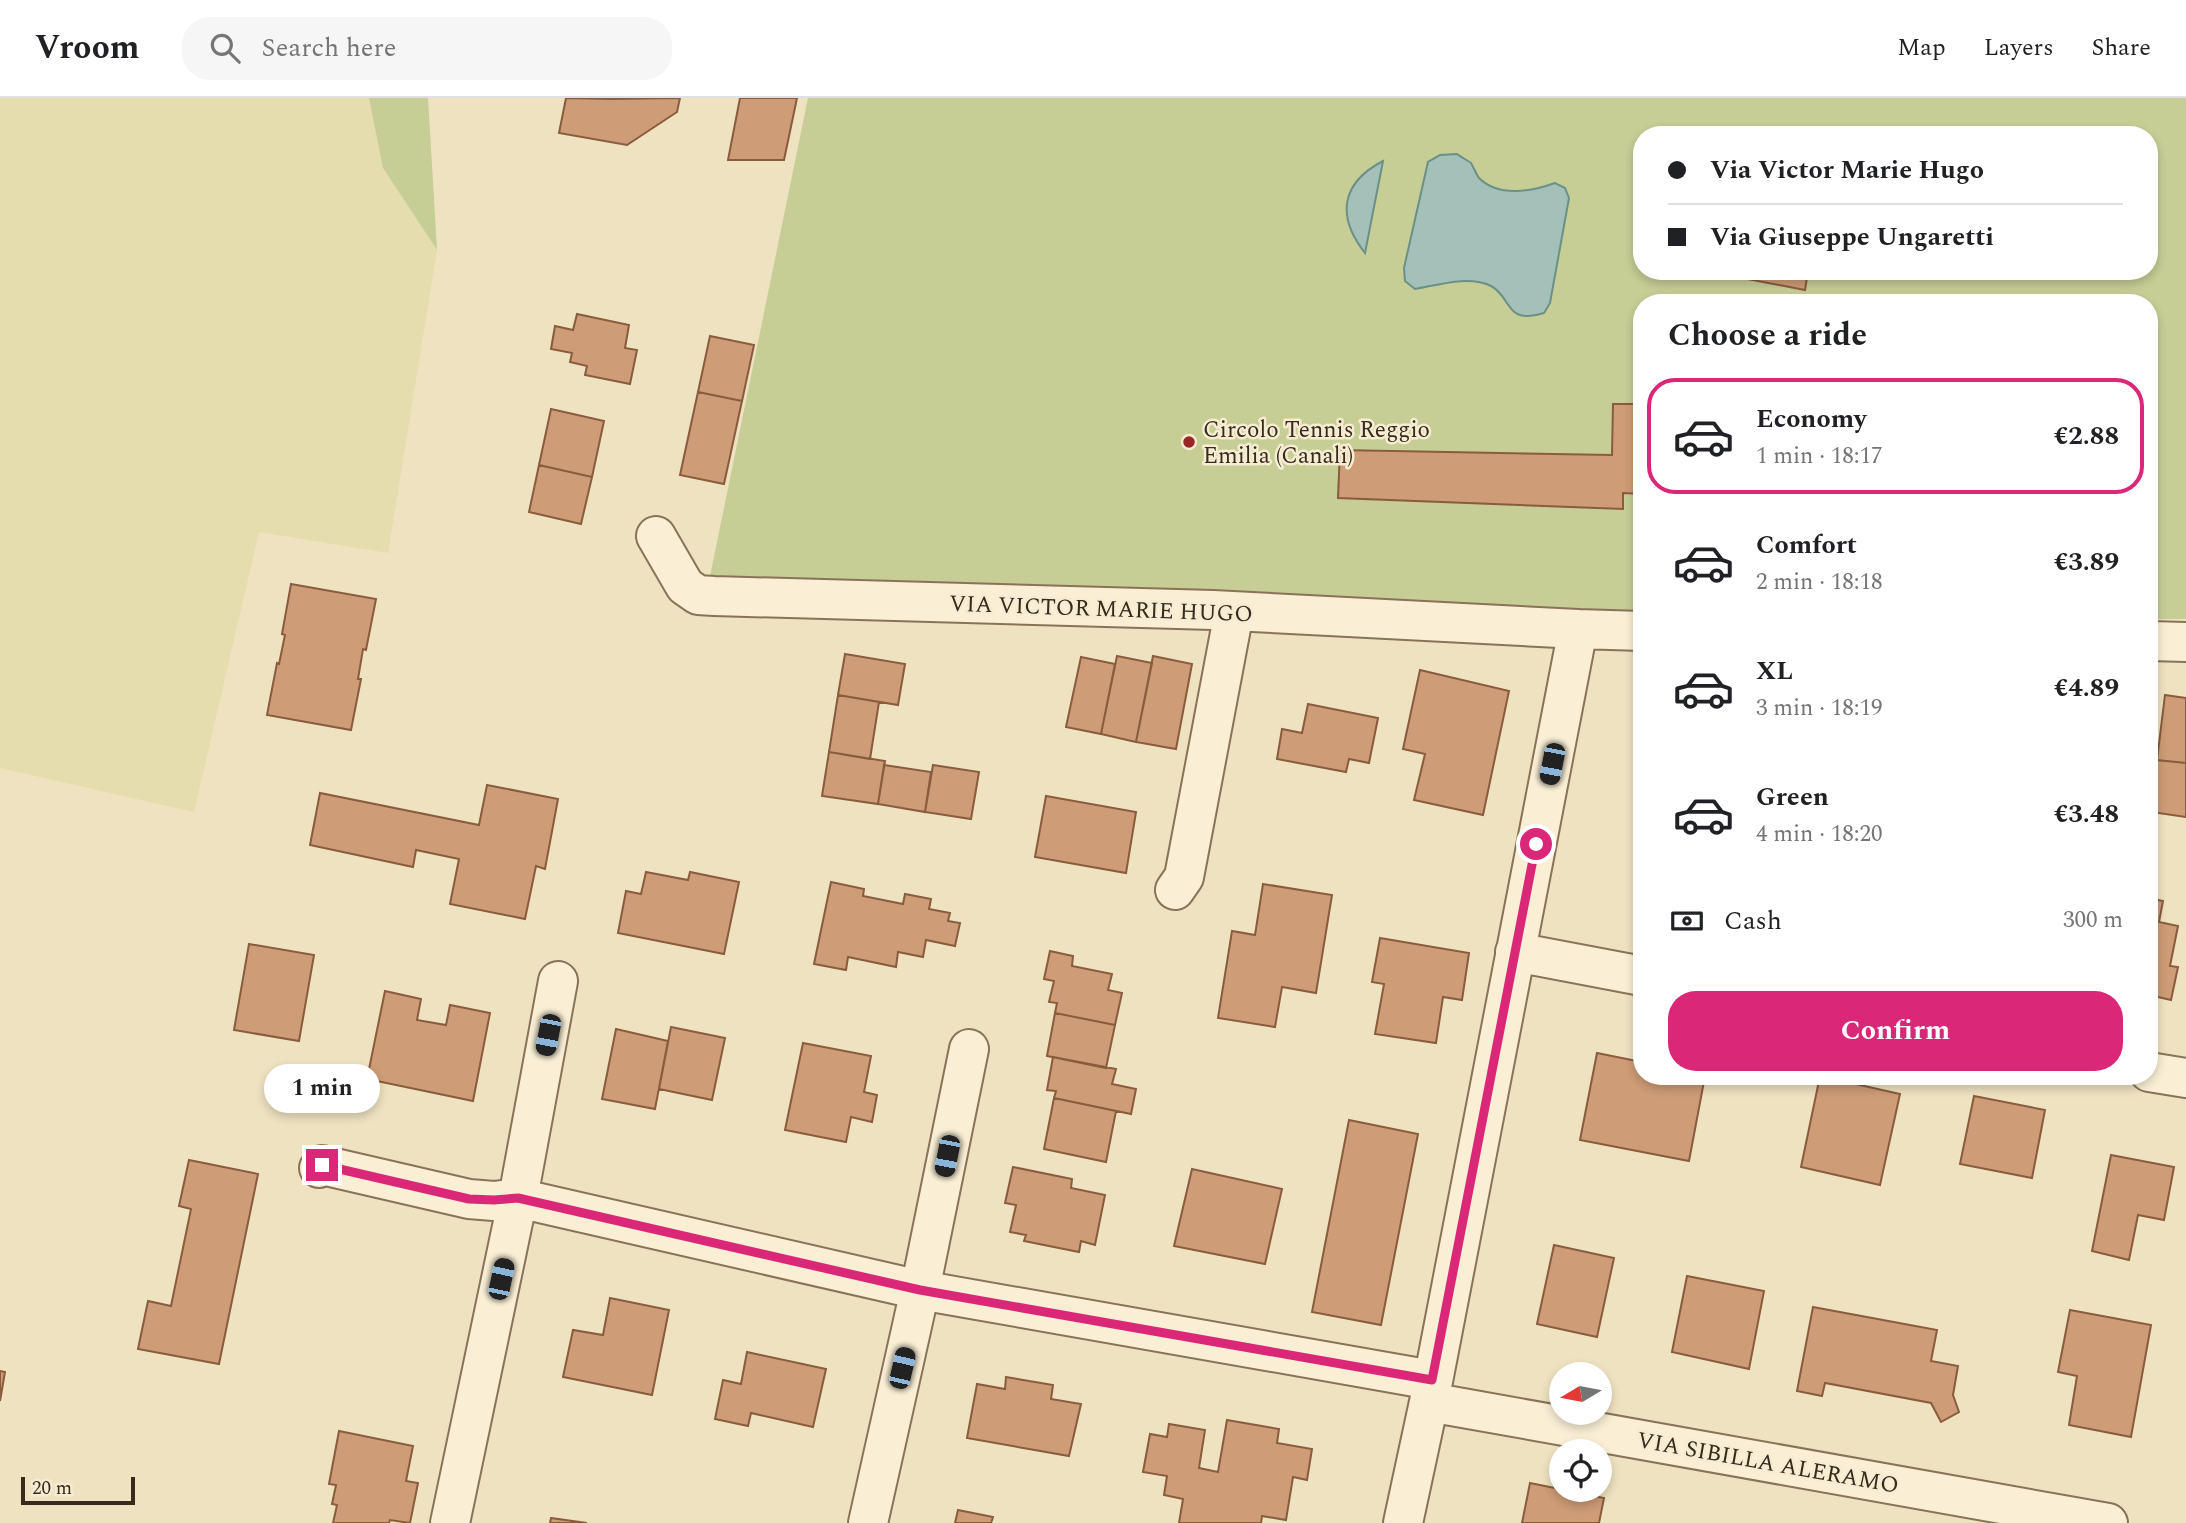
<!DOCTYPE html>
<meta charset="utf-8">
<style>
body{margin:0;font-family:Spectral,serif;background:#f6f6f6;color:#202124;height:100vh;display:flex;flex-direction:column;font-size:26px;white-space:nowrap}
*{box-sizing:border-box;margin:0}
p{font-size:23px;color:#757577}
.icon{flex:none;width:38px;height:38px;fill:none;stroke:currentColor;stroke-width:2;stroke-linecap:round;stroke-linejoin:round}
.map{position:relative;flex:1;overflow:hidden}
.details{position:absolute;left:1633px;top:196px;width:525px;height:791px;display:flex;flex-direction:column;background:#fff;border-radius:28px;box-shadow:0 4px 10px #0003}
.details>*{flex:none}
.top-card{position:absolute;left:1633px;top:28px;width:525px;height:154px;border-radius:28px;box-shadow:0 4px 10px #0003;display:grid;align-content:center;height:154px;padding:0 35px;background:#fff}
.needle{width:46px;rotate:260deg}
.fabs{position:absolute;left:1549px;top:1264px;display:grid;gap:14px}
.fabs a{display:grid;place-items:center;width:63px;height:63px;border-radius:50%;background:#fff;box-shadow:0 4px 10px #0003;font-size:35px}
.scale{position:absolute;left:21px;bottom:18px;width:114px;box-sizing:border-box;padding-left:7px;border:4px solid #382a1d;border-top:0;font-size:19px;line-height:24px;white-space:nowrap;color:#382a1d;-webkit-text-stroke:5px #f6ecd1;paint-order:stroke}
.end{position:absolute;width:32px;height:32px;margin:-16px;border:9px solid #db2777;background:#fff;box-shadow:0 0 0 4px #fff}
.from{border-radius:50%}
.bubble{position:absolute;height:49px;border-radius:24px;background:#fff;box-shadow:0 4px 10px #0003;font-size:23px;font-weight:700;line-height:49px;text-align:center}
.car{position:absolute;width:21px;height:42px;margin:-21px -10px;border-radius:9px;box-shadow:0 0 5px 2px #0007;background:linear-gradient(#222 24%,#8ab4d8 0 40%,#222 0 76%,#8ab4d8 0 86%,#222 0)}
.top-card b{display:flex;align-items:center;gap:24px;height:66px;font-size:26px}
.top-card b+b{border-top:2px solid #e0e0e0}
.top-card i{width:18px;height:18px;background:#202124}
ul{padding:0;list-style:none}
li{display:flex;align-items:center;gap:21px;height:116px;margin:0 14px 10px;padding:0 21px;border:4px solid transparent;border-radius:28px}
li div{flex:1}
li b{display:block;font-size:26px}
li em{font-style:normal;font-weight:700}
li.active{border-color:#db2777}
li>.icon{width:63px;height:63px;stroke-width:1.5}
h2{padding:0 35px;font-size:32px;line-height:84px}
.pay{display:flex;align-items:center;gap:18px;height:77px;padding:0 35px;font-size:26px}
.pay p{margin-inline-start:auto}
.primary-button{display:flex;gap:14px;margin-top:auto;padding:14px 35px}
.primary-button a{flex:1;height:80px;border-radius:28px;background:#db2777;color:#fff;font-size:28px;font-weight:700;line-height:80px;text-align:center}
header{display:flex;align-items:center;gap:42px;box-sizing:border-box;height:98px;padding:0 35px;background:#fff;border-bottom:2px solid #e0e0e0}
header strong{font-size:33px}
nav{display:flex;gap:38px;margin-inline-start:auto;font-size:24px}
.search{width:490px;height:63px;background:#f6f6f6;display:flex;align-items:center;gap:18px;box-sizing:border-box;padding:0 24px;border-radius:28px;color:#757577;font-size:26px}
.map>svg:first-child{display:block}
.farmland{fill:#e5ddae}
.green{fill:#c6cd95;fill-rule:evenodd}
.water{fill:#a4c1b9;stroke:#6b9087;stroke-width:2}
.building{fill:#ce9c76;stroke:#895c3d;stroke-width:2}
.lines{fill:none;stroke-linecap:round;stroke-linejoin:round}
.minor-casing{stroke:#897358;stroke-width:42}
.minor{stroke:#faefd5;stroke-width:38}
.route{stroke:#db2777;stroke-width:9}
.poi-dot{fill:#9a2727;stroke:#f6ecd1;stroke-width:2.5}
.labels{text-anchor:middle;stroke-width:5;stroke-linejoin:round;paint-order:stroke}
.poi-label{font-size:23px;fill:#382a1d;stroke:#f6ecd1;text-anchor:start}
.street-label{font-size:23px;fill:#382a1d;stroke:#f6ecd1}
</style>
<header>
<strong>Vroom</strong>
<div class="search"><svg class="icon" aria-label="search" viewBox="0 0 24 24"><circle cx="10" cy="10" r="6"/><path d="M15 15l6 6"/></svg>Search here</div>
<nav><a>Map</a><a>Layers</a><a>Share</a></nav>
</header>
<div class="map">
<svg width="2186" height="1425" viewBox="0 0 2186 1425">
<rect width="100%" height="100%" fill="#efe2c1"/>
<path class="farmland" d="M 0,0 L 369,0 L 383,70 L 437,152 L 388,455 L 259,434 L 194,714 L 0,670 Z"/>
<path class="green" d="M 369,0 L 428,0 L 437,152 L 383,70 Z
M 808,0 L 2186,0 L 2186,521 L 2149,521 L 2149,205 L 1642,205 L 1641,515 L 1217,492 L 709,483 ZM 1642,37 L 2149,37 L 2149,173 L 1642,173 Z"/>
<path class="water" d="M 1457,56 C 1461,59 1467,62 1471,65 C 1474,70 1476,76 1479,80 C 1499,100 1533,93 1555,85 L 1565,90 L 1569,100 L 1550,205 L 1544,215 C 1504,227 1513,200 1491,188 C 1469,177 1438,187 1415,191 L 1405,183 L 1404,170 L 1428,64 L 1440,57 Z
M 1383,63 L 1365,155 C 1336,118 1341,85 1383,63 Z"/>
<path class="building" d="M 566,0 L 612,1 L 680,0 L 677,14 L 627,47 L 559,35 Z
M 740,0 L 797,0 L 784,62 L 728,62 Z
M 1706,173 L 1808,173 L 1805,192 Z
M 577,216 L 629,227 L 625,250 L 637,252 L 630,286 L 585,277 L 587,268 L 570,264 L 572,255 L 551,251 L 555,228 L 573,232 Z
M 710,238 L 754,247 L 742,303 L 698,294 Z
M 698,294 L 742,303 L 724,386 L 680,377 Z
M 1613,306 L 1642,306 L 1642,396 L 1623,395 L 1623,411 L 1338,400 L 1340,352 L 1612,357 Z
M 551,311 L 604,323 L 592,379 L 539,367 Z
M 539,367 L 592,379 L 581,426 L 529,414 Z
M 291,486 L 376,501 L 366,552 L 363,551 L 358,581 L 361,581 L 351,632 L 267,617 L 277,565 L 279,566 L 285,537 L 282,536 Z
M 845,556 L 905,566 L 898,607 L 838,597 Z
M 1117,558 L 1152,565 L 1136,644 L 1101,636 Z
M 1153,558 L 1192,566 L 1176,651 L 1136,644 Z
M 1081,559 L 1115,566 L 1101,636 L 1066,629 Z
M 1420,572 L 1509,593 L 1483,717 L 1414,702 L 1425,656 L 1403,651 Z
M 838,597 L 879,604 L 870,661 L 829,654 Z
M 2165,597 L 2186,600 L 2186,665 L 2157,662 Z
M 1308,606 L 1378,620 L 1369,665 L 1349,661 L 1346,674 L 1277,661 L 1282,631 L 1302,635 Z
M 829,654 L 885,663 L 878,706 L 822,698 Z
M 2157,662 L 2186,665 L 2186,719 L 2151,714 Z
M 884,667 L 931,674 L 925,714 L 878,706 Z
M 933,667 L 979,674 L 971,721 L 925,714 Z
M 487,687 L 558,701 L 545,771 L 536,768 L 525,821 L 450,806 L 459,761 L 416,752 L 413,769 L 310,747 L 320,695 L 479,727 Z
M 1046,698 L 1136,714 L 1126,775 L 1035,759 Z
M 646,774 L 688,782 L 690,774 L 739,784 L 724,856 L 618,835 L 626,793 L 641,796 Z
M 831,784 L 864,791 L 863,798 L 903,806 L 905,796 L 931,801 L 929,811 L 950,815 L 948,823 L 960,825 L 955,848 L 926,842 L 923,859 L 898,854 L 896,869 L 848,859 L 846,872 L 814,866 Z
M 1263,786 L 1332,797 L 1316,895 L 1282,889 L 1275,929 L 1218,920 L 1232,833 L 1255,837 Z
M 2149,800 L 2163,803 L 2159,824 L 2178,828 L 2170,868 L 2178,869 L 2171,902 L 2149,897 Z
M 1380,840 L 1469,855 L 1462,902 L 1443,899 L 1436,945 L 1375,936 L 1384,886 L 1372,884 Z
M 249,846 L 314,857 L 299,943 L 234,932 Z
M 1050,853 L 1073,858 L 1072,868 L 1112,876 L 1108,892 L 1122,895 L 1115,927 L 1055,915 L 1057,905 L 1049,904 L 1054,883 L 1044,881 Z
M 385,893 L 421,901 L 417,922 L 446,927 L 450,907 L 490,915 L 473,1003 L 367,981 Z
M 1055,915 L 1115,927 L 1106,970 L 1047,958 Z
M 671,929 L 725,940 L 712,1002 L 659,991 Z
M 616,931 L 668,943 L 655,1011 L 602,1001 Z
M 803,945 L 871,958 L 864,994 L 877,997 L 872,1024 L 851,1019 L 846,1044 L 785,1032 Z
M 1597,955 L 1642,964 L 1642,978 L 1705,978 L 1689,1063 L 1580,1042 Z
M 1053,959 L 1116,971 L 1112,986 L 1136,991 L 1131,1016 L 1054,1000 L 1056,993 L 1047,992 Z
M 1820,978 L 1900,996 L 1880,1087 L 1801,1069 Z
M 1974,998 L 2045,1012 L 2032,1080 L 1960,1066 Z
M 1054,1000 L 1116,1013 L 1106,1064 L 1044,1051 Z
M 1349,1022 L 1418,1036 L 1381,1227 L 1312,1214 Z
M 2111,1057 L 2174,1069 L 2164,1122 L 2138,1117 L 2129,1162 L 2092,1153 Z
M 189,1062 L 258,1076 L 219,1266 L 138,1251 L 148,1203 L 171,1208 L 191,1111 L 179,1108 Z
M 1013,1069 L 1072,1081 L 1071,1090 L 1105,1097 L 1095,1147 L 1081,1143 L 1079,1154 L 1024,1143 L 1026,1137 L 1010,1134 L 1016,1107 L 1005,1105 Z
M 1192,1071 L 1282,1091 L 1265,1166 L 1174,1148 Z
M 1554,1147 L 1614,1160 L 1597,1239 L 1537,1226 Z
M 1687,1178 L 1764,1193 L 1749,1271 L 1672,1254 Z
M 610,1200 L 669,1212 L 652,1297 L 563,1279 L 573,1232 L 603,1237 Z
M 1813,1209 L 1937,1232 L 1931,1263 L 1958,1268 L 1953,1297 L 1959,1314 L 1941,1324 L 1931,1305 L 1825,1285 L 1822,1298 L 1797,1293 Z
M 2070,1212 L 2151,1227 L 2131,1339 L 2069,1327 L 2077,1278 L 2058,1274 Z
M 747,1254 L 826,1271 L 813,1329 L 751,1315 L 748,1328 L 715,1321 L 723,1282 L 741,1286 Z
M 0,1273 L 5,1274 L 0,1303 Z
M 1006,1279 L 1053,1287 L 1051,1301 L 1081,1306 L 1069,1358 L 967,1340 L 977,1286 L 1005,1291 Z
M 1227,1322 L 1279,1331 L 1277,1345 L 1312,1351 L 1307,1382 L 1293,1379 L 1286,1422 L 1262,1418 L 1261,1425 L 1179,1425 L 1183,1401 L 1164,1397 L 1167,1378 L 1143,1374 L 1150,1336 L 1167,1339 L 1169,1326 L 1205,1332 L 1199,1370 L 1218,1374 Z
M 339,1333 L 413,1348 L 406,1383 L 418,1385 L 410,1425 L 390,1422 L 389,1425 L 333,1425 L 337,1407 L 332,1406 L 336,1387 L 329,1386 Z
M 1530,1385 L 1604,1400 L 1599,1425 L 1522,1425 Z
M 958,1412 L 993,1419 L 991,1425 L 955,1425 Z
M 551,1420 L 587,1425 L 550,1425 Z"/>
<g class="lines">
<defs>
<path id="minor" d="M 656,438 L 685,488 L 698,497 L 714,498 L 1213,512 L 1578,531 L 1429,1304 L 1403,1425
M 1578,531 L 1642,533
M 2149,543 L 2186,544
M 1175,792 L 1184,779 L 1234,514
M 1515,854 L 1642,878
M 2149,974 L 2186,980
M 319,1070 L 322,1067 L 469,1101 L 494,1103 L 518,1100 L 920,1192 L 1432,1282
M 1429,1304 L 2108,1425
M 450,1425 L 518,1100 L 558,883
M 868,1425 L 920,1192 L 969,951"/>
</defs>
<use href="#minor" class="minor-casing"/>
<use href="#minor" class="minor"/>
</g>
<g class="lines">
<path class="route" d="M 322,1067 L 469,1101 L 494,1102 L 518,1100 L 920,1192 L 1432,1282 L 1536,746"/>
</g>
<circle class="poi-dot" cx="1189" cy="344" r="7"/>
<g class="labels">
<g class="poi-label">
<text x="1203" y="339">Circolo Tennis Reggio<tspan x="1203" dy="26">Emilia (Canali)</tspan></text>
</g>
<g class="street-label">
<text transform="translate(1101 510) rotate(2)" y="8">VIA VICTOR MARIE HUGO</text>
<text transform="translate(1768 1364) rotate(10)" y="8">VIA SIBILLA ALERAMO</text>
</g>
</g>
</svg>
<div class="fabs">
<a><svg class="needle" viewBox="-14 -14 28 28"><path d="M0-13l5 13h-10z" fill="#e53935"/><path d="M0 13l5-13h-10z" fill="#757577"/></svg></a>
<a><svg class="icon" aria-label="locate" viewBox="0 0 24 24"><circle cx="12" cy="12" r="6"/><path d="M12 2v4M12 18v4M2 12h4M18 12h4"/></svg></a>
</div>
<div class="scale">20 m</div>
<i class="end from" style="left:1536px;top:746px"></i>
<i class="end" style="left:322px;top:1067px"></i>
<div class="bubble" style="left:264px;top:966px;width:116px">1 min</div>
<i class="car" style="left:1552px;top:666px;rotate:191deg"></i>
<i class="car" style="left:548px;top:937px;rotate:191deg"></i>
<i class="car" style="left:947px;top:1058px;rotate:191deg"></i>
<i class="car" style="left:501px;top:1181px;rotate:12deg"></i>
<i class="car" style="left:902px;top:1270px;rotate:13deg"></i>
<div class="top-card">
<b><i class="from"></i>Via Victor Marie Hugo</b>
<b><i></i>Via Giuseppe Ungaretti</b>
</div>
<section class="details">
<h2>Choose a ride</h2>
<ul>
<li class="active"><svg class="icon" aria-label="car" viewBox="0 0 24 24"><path d="M5 17H2v-5l4-1 3-4h7l3 4 3 1v5h-3M9 17h6M6 11h13"/><circle cx="7" cy="17" r="2"/><circle cx="17" cy="17" r="2"/></svg><div><b>Economy</b><p>1 min · 18:17</p></div><em>€2.88</em></li>
<li><svg class="icon" aria-label="car" viewBox="0 0 24 24"><path d="M5 17H2v-5l4-1 3-4h7l3 4 3 1v5h-3M9 17h6M6 11h13"/><circle cx="7" cy="17" r="2"/><circle cx="17" cy="17" r="2"/></svg><div><b>Comfort</b><p>2 min · 18:18</p></div><em>€3.89</em></li>
<li><svg class="icon" aria-label="car" viewBox="0 0 24 24"><path d="M5 17H2v-5l4-1 3-4h7l3 4 3 1v5h-3M9 17h6M6 11h13"/><circle cx="7" cy="17" r="2"/><circle cx="17" cy="17" r="2"/></svg><div><b>XL</b><p>3 min · 18:19</p></div><em>€4.89</em></li>
<li><svg class="icon" aria-label="car" viewBox="0 0 24 24"><path d="M5 17H2v-5l4-1 3-4h7l3 4 3 1v5h-3M9 17h6M6 11h13"/><circle cx="7" cy="17" r="2"/><circle cx="17" cy="17" r="2"/></svg><div><b>Green</b><p>4 min · 18:20</p></div><em>€3.48</em></li>
</ul>
<div class="pay"><svg class="icon" aria-label="cash" viewBox="0 0 24 24"><path d="M3 7h18v10H3z"/><circle cx="12" cy="12" r="2"/></svg>Cash<p>300 m</p></div>
<div class="primary-button"><a>Confirm</a></div>
</section>
</div>
